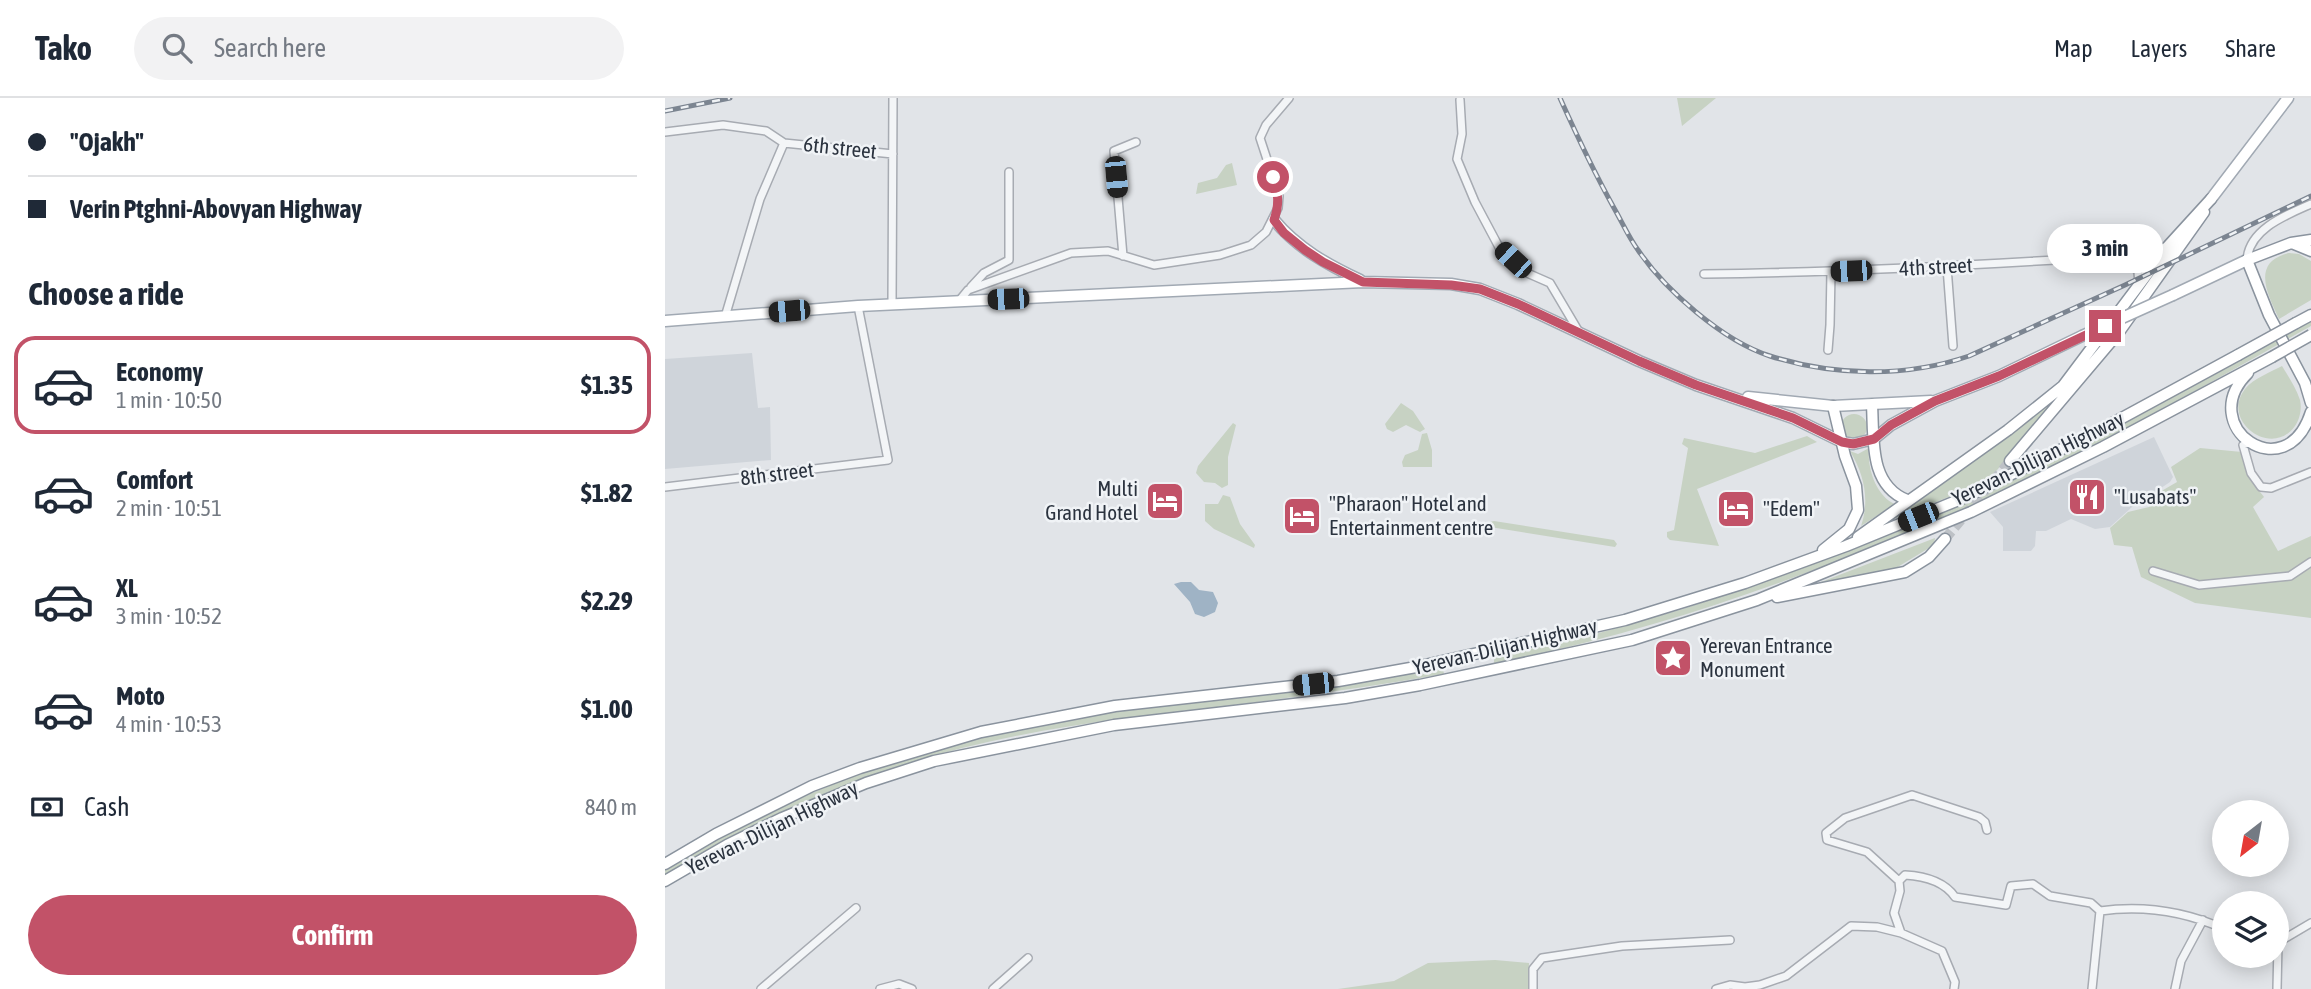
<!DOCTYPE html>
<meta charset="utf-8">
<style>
body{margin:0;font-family:"Asap Condensed",sans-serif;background:#f2f2f3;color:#1f2937;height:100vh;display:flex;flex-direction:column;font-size:26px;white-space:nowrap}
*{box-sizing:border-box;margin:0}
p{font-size:23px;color:#747a83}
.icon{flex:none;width:38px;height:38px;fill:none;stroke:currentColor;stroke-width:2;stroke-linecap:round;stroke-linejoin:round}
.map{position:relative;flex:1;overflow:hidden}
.side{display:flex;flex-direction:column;background:#fff;width:665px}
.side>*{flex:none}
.guide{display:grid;align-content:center;height:154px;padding:0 28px;background:#fff}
.needle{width:46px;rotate:211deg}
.buttons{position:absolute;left:1547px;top:702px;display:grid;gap:14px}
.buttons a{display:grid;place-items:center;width:77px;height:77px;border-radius:50%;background:#fff;box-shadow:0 4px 18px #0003;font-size:35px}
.end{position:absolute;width:32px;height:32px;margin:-16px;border:9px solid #c25268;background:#fff;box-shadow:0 0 0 4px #fff}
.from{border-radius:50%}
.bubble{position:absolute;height:49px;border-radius:24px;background:#fff;box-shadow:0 4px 18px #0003;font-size:23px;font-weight:700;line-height:49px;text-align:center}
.car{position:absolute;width:21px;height:42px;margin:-21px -10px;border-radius:9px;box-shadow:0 0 5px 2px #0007;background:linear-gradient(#222 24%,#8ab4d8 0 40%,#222 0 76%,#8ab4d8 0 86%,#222 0)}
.guide b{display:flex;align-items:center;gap:24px;height:66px;font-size:26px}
.guide b+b{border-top:2px solid #e0e1e3}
.guide i{width:18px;height:18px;background:#1f2937}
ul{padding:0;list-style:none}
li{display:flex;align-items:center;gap:21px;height:98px;margin:0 14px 10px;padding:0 14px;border:4px solid transparent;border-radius:21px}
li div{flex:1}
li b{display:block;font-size:26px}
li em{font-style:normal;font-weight:700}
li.current{border-color:#c25268}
li>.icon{width:63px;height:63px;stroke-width:1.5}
h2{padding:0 28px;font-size:32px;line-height:84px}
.pay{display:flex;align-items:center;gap:18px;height:77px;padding:0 28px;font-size:26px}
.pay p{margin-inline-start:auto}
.primary-button{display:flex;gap:14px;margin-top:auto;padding:14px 28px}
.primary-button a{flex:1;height:80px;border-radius:42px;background:#c25268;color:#fff;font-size:28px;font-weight:700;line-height:80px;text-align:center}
header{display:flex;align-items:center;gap:42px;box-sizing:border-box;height:98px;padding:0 35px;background:#fff;border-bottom:2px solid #e0e1e3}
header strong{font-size:33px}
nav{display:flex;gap:38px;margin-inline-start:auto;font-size:24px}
.search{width:490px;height:63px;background:#f2f2f3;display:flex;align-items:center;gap:18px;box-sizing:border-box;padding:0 24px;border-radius:38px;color:#747a83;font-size:26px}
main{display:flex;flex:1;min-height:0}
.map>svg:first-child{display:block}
.built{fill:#cfd4da}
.green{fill:#c7d2c3}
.water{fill:#9fb3c5}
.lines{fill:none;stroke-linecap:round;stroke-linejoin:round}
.trunk-tunnel{stroke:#bdc1c6;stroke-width:10;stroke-dasharray:10 5;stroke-linecap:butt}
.minor-casing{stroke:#a7abb2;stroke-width:10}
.primary-casing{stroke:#a1a9b3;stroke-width:13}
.trunk-casing{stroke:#8a939e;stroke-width:13}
.minor{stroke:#f3f5f7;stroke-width:7}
.primary{stroke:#fff;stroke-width:10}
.trunk{stroke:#fff;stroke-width:10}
.rail-casing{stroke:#7c8591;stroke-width:5}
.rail{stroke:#f0f3f6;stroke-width:2.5;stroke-dasharray:8;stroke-linecap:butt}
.primary-bridge-casing{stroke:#a1a9b3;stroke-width:13;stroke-linecap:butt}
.trunk-bridge-casing{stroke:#8a939e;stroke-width:13;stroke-linecap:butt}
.primary-bridge{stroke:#fff;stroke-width:10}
.trunk-bridge{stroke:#fff;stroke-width:10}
.route{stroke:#c25268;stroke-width:9}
.labels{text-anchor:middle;stroke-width:5;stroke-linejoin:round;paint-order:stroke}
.street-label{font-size:21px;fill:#2b333f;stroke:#f0f3f6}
.poi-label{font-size:21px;fill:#2b333f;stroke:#f0f3f6;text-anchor:start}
</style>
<header>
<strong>Tako</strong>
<div class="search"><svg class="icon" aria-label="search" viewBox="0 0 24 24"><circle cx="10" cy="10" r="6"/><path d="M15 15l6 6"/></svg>Search here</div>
<nav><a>Map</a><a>Layers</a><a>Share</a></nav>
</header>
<main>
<section class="side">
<div class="guide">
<b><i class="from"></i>&quot;Ojakh&quot;</b>
<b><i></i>Verin Ptghni-Abovyan Highway</b>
</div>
<h2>Choose a ride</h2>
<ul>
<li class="current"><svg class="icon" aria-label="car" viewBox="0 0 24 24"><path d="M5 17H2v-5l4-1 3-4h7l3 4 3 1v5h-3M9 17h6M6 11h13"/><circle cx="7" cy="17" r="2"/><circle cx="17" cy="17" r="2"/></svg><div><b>Economy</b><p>1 min · 10:50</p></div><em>$1.35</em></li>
<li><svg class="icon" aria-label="car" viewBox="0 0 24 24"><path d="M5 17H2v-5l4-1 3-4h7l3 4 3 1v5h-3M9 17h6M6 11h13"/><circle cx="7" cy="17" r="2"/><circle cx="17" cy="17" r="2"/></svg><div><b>Comfort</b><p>2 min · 10:51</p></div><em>$1.82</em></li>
<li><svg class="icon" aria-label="car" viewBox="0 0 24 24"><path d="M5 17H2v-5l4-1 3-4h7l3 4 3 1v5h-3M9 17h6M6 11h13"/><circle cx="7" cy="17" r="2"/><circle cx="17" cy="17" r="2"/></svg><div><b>XL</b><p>3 min · 10:52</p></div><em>$2.29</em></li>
<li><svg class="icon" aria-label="car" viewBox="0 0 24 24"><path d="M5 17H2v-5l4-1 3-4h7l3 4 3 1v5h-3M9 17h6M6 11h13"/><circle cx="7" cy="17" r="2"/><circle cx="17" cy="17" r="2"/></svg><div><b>Moto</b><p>4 min · 10:53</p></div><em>$1.00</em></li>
</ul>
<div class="pay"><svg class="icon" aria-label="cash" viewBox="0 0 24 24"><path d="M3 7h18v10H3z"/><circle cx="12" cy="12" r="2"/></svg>Cash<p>840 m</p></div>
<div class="primary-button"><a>Confirm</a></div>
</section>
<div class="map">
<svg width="1646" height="891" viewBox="0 0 1646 891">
<rect width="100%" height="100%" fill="#e1e4e8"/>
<path class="built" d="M 87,255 L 93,310 L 105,309 L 106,362 L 0,371 L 0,261 Z
M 1489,339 L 1508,379 L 1505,384 L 1487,396 L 1485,403 L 1467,409 L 1445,429 L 1430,431 L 1406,421 L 1381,433 L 1371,433 L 1370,448 L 1366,453 L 1338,453 L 1338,429 L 1325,414 Z"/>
<path class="green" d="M 1012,0 L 1051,0 L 1017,28 Z
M 567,65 L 572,87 L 531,96 L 533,85 L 552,80 L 561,67 Z
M 1624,155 L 1634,156 L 1646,163 L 1646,202 L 1614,221 C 1603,197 1585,164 1624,155 Z
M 1646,222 L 1646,228 C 1534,291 1422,355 1305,409 C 1278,421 1250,432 1222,443 C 1096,495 964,539 829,565 L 829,559 L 934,535 L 1018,511 L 1102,483 L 1236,432 L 1369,372 Z
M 1617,268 C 1623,278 1631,290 1635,302 C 1637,310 1635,321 1630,328 C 1607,361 1555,323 1580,291 C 1589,280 1606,274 1617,268 Z
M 1396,297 L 1327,378 L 1296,394 L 1216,426 Z
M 736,305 L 748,313 L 760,331 L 755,334 L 741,327 L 728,334 L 722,331 L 720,326 Z
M1176 329a13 13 0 1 1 26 0a13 13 0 1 1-26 0Z
M 568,325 L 571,327 L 563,359 L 563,387 L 557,390 L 550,385 L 539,384 L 531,375 L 533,368 Z
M 762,335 L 767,352 L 767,369 L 738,369 L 737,364 L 740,357 L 753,352 L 757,336 Z
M 1142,338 L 1152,344 L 1032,391 L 1054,448 L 1005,442 L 1002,439 L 1002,434 L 1009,432 L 1023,350 L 1017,346 L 1019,340 L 1090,355 Z
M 1204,350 C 1202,370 1211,398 1230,406 L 1196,428 C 1205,402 1199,376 1185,353 L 1193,356 Z
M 1535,350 L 1577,354 L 1582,377 L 1599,399 L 1588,409 L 1613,453 L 1646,438 L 1646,520 L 1530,505 L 1476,479 L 1467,449 L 1449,447 L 1445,430 L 1463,414 L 1484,409 L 1493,395 L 1512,384 L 1506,369 Z
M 558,397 L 565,399 L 575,426 L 590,447 L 589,450 L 549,431 L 540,423 L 540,406 L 553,406 Z
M 829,423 L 949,442 L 952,446 L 950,449 L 825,429 L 825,424 Z
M 1270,440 L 1269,447 L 1231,470 L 1143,489 Z
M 778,570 L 779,576 C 709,588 639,598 569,607 C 448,621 326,634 210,677 C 137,704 69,742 0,778 L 0,771 C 114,700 242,652 374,626 C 462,609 553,604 642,592 C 687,586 733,578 778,570 Z
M 830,862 L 864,865 L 864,891 L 673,891 L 729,883 L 763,865 Z"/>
<path class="water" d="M 516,484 L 526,484 L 534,492 L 548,494 L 553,505 L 550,514 L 539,519 L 530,516 L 525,504 L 509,486 Z"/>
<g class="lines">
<path class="trunk-tunnel" d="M 1280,441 L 1345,363"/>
<defs>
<path id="minor" d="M 795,2 L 797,36 L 792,61 L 810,104 L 835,151 L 860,174 L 885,185 L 914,234
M 0,34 L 58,27 L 101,33 L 119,45 L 228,56
M 1460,157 L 1473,174 L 1474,187
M 458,158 L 449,53 L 471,44
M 1582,162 C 1584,131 1621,117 1646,106
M 1282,169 L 1288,248
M 1039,176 C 1188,174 1336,166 1484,156 L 1502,148
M 306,189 L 319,175 L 344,162 L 344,74
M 294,203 L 303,192 L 406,155 L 443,153 L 489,167 L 555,157 L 586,147 L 601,134 L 613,110 L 614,98 L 595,40 L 601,27 L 624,0
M 227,206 L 228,0
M 60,219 L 95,101 L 119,45
M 1163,252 L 1165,227 L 1166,174
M 1584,345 L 1578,347 L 1586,375 L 1596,389 L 1606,390 L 1646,374
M 0,389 L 223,362 L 193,208
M 1488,473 L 1534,487 L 1625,478 L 1646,464
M 1234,783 L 1202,754 L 1162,742 L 1161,735 L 1180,720 L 1247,697 L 1314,719 L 1320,724 L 1322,732
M 1612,845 L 1646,825
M 96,891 L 191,810
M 215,891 L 234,886 L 247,891
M 328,891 L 363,860
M 868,891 L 868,871 L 877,860 L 957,848 L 1065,842
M 1051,891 L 1065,887 L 1080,889 L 1095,887 L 1121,878 L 1186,828 L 1212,829 L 1236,835
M 1289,891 L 1290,884 L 1277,853 L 1236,835 L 1229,815 L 1235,793 L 1234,783 L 1240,777 C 1258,778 1279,783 1290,799 L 1341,807 L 1346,788 L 1368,786 L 1385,798 L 1426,805 L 1435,813
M 1427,891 L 1435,813 C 1479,807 1519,813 1559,831
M 1510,891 L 1516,863 L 1538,822
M 1612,891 L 1613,845"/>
<path id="primary" d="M 1546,101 L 1623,0
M 609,122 C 632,150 663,167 695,182
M 1508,197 L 1582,162
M 0,223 L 193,208 L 698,184 L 786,186 L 815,191 L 853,206 L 974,263 L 1031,287 L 1128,320 L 1177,344 L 1188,346 L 1209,341 L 1226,327 L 1270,303 L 1334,278 L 1417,238
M 1083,299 L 1168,308 L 1266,303"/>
<path id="trunk" d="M 1646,142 L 1626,145 L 1582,162 L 1604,217 L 1640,285 L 1646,305
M 1629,146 L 1646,153
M 1631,225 L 1646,217
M 1583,275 C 1529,328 1621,393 1646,314
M 1207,307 C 1209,342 1204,387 1242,402
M 1345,363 L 1454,234 L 1539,114
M 1193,439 L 1343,332 L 1398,288 L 1504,147 L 1546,101
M 1158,452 L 1184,431 L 1193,412 L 1191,388 L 1180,358 L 1168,308
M 1112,499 L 1240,474 L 1264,459 L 1280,441
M 0,766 L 51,736 L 147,688 L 195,670 L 316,634 L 450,608 L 673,583 L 751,569 L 960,522 L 1080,485 L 1181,448 L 1301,399 L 1433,333 L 1573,257
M 0,783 L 62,747 L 117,720 L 201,685 L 269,663 L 449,627 L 680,600 L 755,587 L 967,542 L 1092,502 L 1306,414 L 1438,349 L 1607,259"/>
</defs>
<use href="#minor" class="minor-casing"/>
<use href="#primary" class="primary-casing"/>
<use href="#trunk" class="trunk-casing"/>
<use href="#minor" class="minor"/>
<use href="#primary" class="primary"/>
<use href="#trunk" class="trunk"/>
<defs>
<path id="rail" d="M 895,0 C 912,38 929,74 949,110 C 957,124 964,140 973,152 C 1000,192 1058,243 1105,258 C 1169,278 1240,280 1304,258 L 1460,187 L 1646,98
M 0,13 L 65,0"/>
</defs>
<use href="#rail" class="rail-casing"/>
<use href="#rail" class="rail"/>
<defs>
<path id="primary-bridge" d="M 1417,238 L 1508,197"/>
<path id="trunk-bridge" d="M 1573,257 L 1631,225
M 1607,259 L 1646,237"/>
</defs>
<use href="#primary-bridge" class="primary-bridge-casing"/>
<use href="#trunk-bridge" class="trunk-bridge-casing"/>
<use href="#primary-bridge" class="primary-bridge"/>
<use href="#trunk-bridge" class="trunk-bridge"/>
</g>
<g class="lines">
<path class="route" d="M 608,79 C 613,95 615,105 609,122 L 619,135 L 640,152 L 658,164 L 698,184 L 786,187 L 815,191 L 853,206 L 974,263 L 1031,287 L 1128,320 L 1177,344 L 1188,346 L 1209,341 L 1226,327 L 1270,303 L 1334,278 L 1440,228"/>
</g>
<defs>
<symbol id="restaurant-square" viewBox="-11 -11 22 22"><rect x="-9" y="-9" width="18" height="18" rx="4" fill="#c25268" stroke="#f0f3f6"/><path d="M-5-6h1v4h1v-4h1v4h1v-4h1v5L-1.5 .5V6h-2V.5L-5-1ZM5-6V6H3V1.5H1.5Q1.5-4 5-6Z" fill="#fff"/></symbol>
<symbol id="hotel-square" viewBox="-11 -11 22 22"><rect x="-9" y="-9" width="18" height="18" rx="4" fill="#c25268" stroke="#f0f3f6"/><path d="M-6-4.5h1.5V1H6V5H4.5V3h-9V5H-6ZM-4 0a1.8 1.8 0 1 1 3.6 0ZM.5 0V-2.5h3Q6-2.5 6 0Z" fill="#fff"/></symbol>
<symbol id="sight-square" viewBox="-11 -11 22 22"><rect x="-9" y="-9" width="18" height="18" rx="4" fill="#c25268" stroke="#f0f3f6"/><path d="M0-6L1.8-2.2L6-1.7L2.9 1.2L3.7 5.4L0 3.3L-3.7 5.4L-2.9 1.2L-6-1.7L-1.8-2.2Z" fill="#fff"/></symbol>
</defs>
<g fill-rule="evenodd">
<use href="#restaurant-square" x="1400" y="377" width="44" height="44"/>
<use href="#hotel-square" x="478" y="381" width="44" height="44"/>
<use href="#hotel-square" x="1049" y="389" width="44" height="44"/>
<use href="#hotel-square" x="615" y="396" width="44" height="44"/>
<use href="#sight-square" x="986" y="538" width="44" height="44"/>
</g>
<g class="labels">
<g class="street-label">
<text transform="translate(175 50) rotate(6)" y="7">6th street</text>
<text transform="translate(1271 169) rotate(-3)" y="7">4th street</text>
<text transform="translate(1373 361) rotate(-26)" y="7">Yerevan-Dilijan Highway</text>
<text transform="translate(112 376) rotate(-7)" y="7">8th street</text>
<text transform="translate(840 549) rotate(-13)" y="7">Yerevan-Dilijan Highway</text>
<text transform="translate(107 730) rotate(-26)" y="7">Yerevan-Dilijan Highway</text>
</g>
<g class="poi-label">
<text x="473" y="398" text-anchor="end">Multi<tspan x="473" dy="24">Grand Hotel</tspan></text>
<text x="1449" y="406">"Lusabats"</text>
<text x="664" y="413">"Pharaon" Hotel and<tspan x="664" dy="24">Entertainment centre</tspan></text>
<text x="1098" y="418">"Edem"</text>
<text x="1035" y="555">Yerevan Entrance<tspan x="1035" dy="24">Monument</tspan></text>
</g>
</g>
</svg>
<div class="buttons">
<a><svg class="needle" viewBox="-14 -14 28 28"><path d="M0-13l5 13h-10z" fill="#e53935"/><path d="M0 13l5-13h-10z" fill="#747a83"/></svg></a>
<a><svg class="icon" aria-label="layers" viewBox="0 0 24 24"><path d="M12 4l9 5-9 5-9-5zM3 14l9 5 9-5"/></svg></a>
</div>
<i class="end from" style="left:608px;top:79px"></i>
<i class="end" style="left:1440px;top:228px"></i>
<div class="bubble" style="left:1382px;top:126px;width:116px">3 min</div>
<i class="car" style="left:451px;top:79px;rotate:175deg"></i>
<i class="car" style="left:848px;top:162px;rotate:313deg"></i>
<i class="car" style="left:1186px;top:173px;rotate:268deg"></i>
<i class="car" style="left:343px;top:201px;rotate:268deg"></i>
<i class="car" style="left:124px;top:213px;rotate:265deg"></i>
<i class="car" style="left:1253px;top:419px;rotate:248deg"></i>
<i class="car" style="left:648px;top:586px;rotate:264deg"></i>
</div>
</main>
